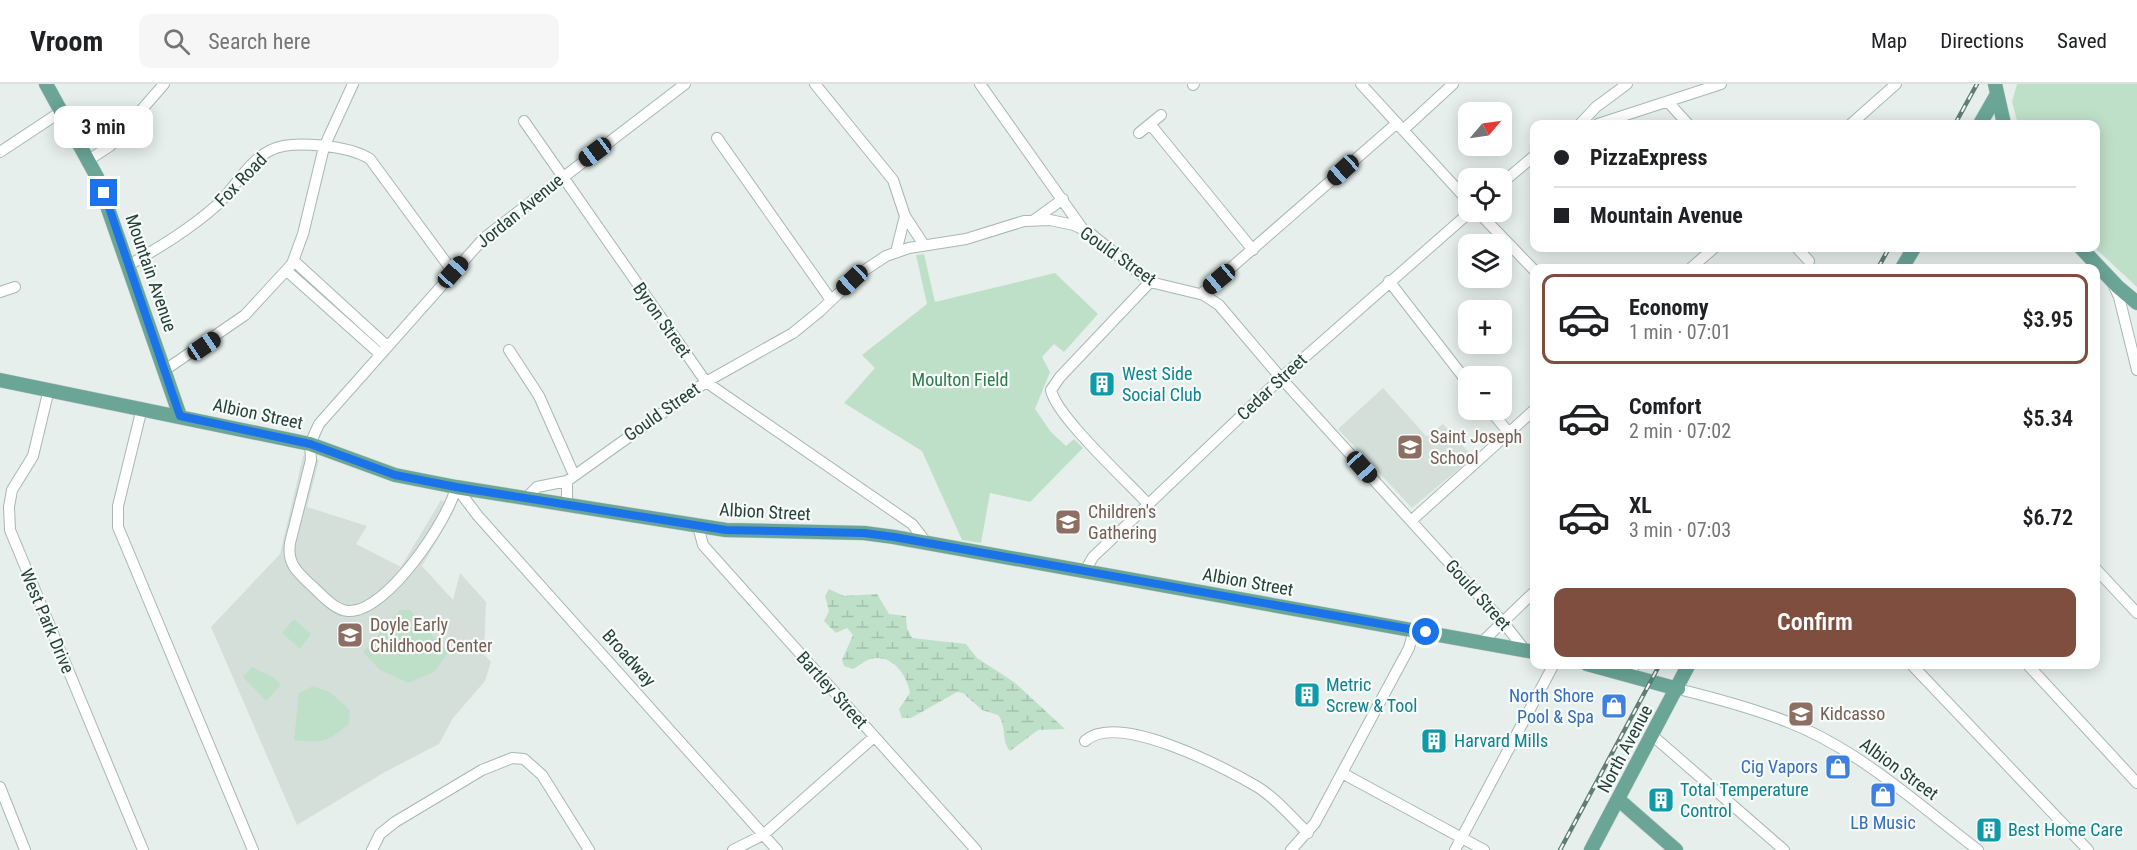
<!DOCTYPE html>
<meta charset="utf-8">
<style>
body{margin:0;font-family:"Roboto Condensed",sans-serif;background:#f6f6f6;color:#202124;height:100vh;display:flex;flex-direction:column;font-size:22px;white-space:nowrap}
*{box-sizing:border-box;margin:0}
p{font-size:20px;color:#757577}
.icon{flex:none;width:33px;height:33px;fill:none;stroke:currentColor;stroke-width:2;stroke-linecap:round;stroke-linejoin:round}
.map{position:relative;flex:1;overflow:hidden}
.details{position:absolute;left:1530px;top:180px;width:570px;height:405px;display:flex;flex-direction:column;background:#fff;border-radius:12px;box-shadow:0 3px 15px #0003}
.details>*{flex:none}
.banner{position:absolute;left:1530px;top:36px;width:570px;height:132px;border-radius:12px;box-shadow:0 3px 15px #0003;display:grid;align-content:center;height:132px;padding:0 24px;background:#fff}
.needle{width:39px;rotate:61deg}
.buttons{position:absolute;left:1458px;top:18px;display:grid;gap:12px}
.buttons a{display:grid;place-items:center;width:54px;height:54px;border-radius:12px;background:#fff;box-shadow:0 3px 15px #0003;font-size:30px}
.end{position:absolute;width:27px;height:27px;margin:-14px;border:8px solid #1a73e8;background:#fff;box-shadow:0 0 0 3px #fff}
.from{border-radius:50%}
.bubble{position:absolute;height:42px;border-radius:12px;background:#fff;box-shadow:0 3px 15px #0003;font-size:20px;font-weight:600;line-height:42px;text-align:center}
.car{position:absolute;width:18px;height:36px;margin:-18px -9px;border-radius:8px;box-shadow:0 0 4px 2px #0007;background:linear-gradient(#222 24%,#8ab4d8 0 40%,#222 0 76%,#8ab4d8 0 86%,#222 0)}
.banner b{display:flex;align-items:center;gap:21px;height:57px;font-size:22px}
.banner b+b{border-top:2px solid #e0e0e0}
.banner i{width:15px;height:15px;background:#202124}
ul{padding:10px 0 0;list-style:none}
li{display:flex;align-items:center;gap:18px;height:90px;margin:0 12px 9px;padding:0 12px;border:3px solid transparent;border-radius:12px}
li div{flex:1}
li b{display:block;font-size:22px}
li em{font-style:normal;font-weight:600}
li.on{border-color:#7f4e3f}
li>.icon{width:54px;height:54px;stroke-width:1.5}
.action{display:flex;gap:12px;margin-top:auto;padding:12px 24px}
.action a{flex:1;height:69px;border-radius:12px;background:#7f4e3f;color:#fff;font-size:24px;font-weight:600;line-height:69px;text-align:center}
header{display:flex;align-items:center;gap:36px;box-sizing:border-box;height:84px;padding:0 30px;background:#fff;border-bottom:2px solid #e0e0e0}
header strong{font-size:28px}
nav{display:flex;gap:33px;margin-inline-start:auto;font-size:21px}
.search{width:420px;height:54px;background:#f6f6f6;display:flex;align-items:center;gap:15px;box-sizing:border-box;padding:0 21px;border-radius:12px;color:#757577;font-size:22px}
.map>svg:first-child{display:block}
.built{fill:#d4dfda}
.wetland{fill:url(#wetland-marsh)}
.green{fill:#bfe0c8}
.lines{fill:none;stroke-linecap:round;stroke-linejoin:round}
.minor-casing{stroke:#a8b8b2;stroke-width:12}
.major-casing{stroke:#c2cac8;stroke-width:15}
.minor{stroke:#fff;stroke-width:10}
.major{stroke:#6aa596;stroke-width:14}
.rail-casing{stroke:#5f7d75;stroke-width:4.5}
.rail{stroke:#f7fbf9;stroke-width:2;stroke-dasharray:7;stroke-linecap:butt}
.route{stroke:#1a73e8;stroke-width:8}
.labels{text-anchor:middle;stroke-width:4.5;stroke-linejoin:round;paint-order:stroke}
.street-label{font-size:18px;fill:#24423a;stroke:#f7fbf9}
.culture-label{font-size:18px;fill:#0d838f;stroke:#f7fbf9;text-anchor:start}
.park-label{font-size:18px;fill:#2d7a4b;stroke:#f7fbf9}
.education-label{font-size:18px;fill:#785e54;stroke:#f7fbf9;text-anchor:start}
.shop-label{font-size:18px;fill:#366cbe;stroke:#f7fbf9;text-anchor:end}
</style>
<header>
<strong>Vroom</strong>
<div class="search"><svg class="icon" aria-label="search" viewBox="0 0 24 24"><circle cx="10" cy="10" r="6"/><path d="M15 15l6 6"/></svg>Search here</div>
<nav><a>Map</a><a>Directions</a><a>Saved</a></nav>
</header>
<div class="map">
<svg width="2137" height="766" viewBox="0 0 2137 766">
<defs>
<pattern id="wetland-marsh" width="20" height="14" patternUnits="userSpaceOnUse" patternTransform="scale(1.5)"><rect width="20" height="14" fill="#bfe0c8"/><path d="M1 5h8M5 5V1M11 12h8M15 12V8" fill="none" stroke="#a4c1ad"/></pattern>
</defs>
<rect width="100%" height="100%" fill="#e6efeb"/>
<path class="built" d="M 1383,304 L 1427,353 L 1443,340 L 1473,373 L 1412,424 L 1338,345 Z
M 303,372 L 319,376 L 307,423 L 367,442 L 356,460 L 401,483 L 441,416 L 455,425 L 422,482 L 453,516 L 460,489 L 486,518 L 484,570 L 491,578 L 485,597 L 453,634 L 439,660 L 385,688 L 297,741 L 211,543 L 280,470 Z"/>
<path class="wetland" d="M 829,505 L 844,512 L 877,510 L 889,530 L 906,532 L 907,544 L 912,554 L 966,560 L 977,574 L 1014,598 L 1065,645 L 1038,646 L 1010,667 C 1001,657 1007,642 998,631 L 982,626 L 963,609 L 957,608 L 911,634 L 902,634 L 899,625 L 910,609 C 907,591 892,569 870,575 C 864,577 859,582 853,585 L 844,582 L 842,576 L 853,551 L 847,544 L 836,549 L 824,537 L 829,527 L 825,512 Z"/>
<path class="green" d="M 2017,0 L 2137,0 L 2137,203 L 2095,164 L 2096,40 L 2018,40 L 2012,18 Z
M 924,170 L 935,218 L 1055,189 L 1098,230 L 1064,268 L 1054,260 L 1042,273 L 1050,288 L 1035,325 L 1051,348 L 1066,362 L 1074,355 L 1083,364 L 1030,418 L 990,409 L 981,459 L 962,456 L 922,367 L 844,319 L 875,284 L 862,271 L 927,220 L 916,171 Z
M 400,526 L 410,526 L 448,569 L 434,588 L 408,599 L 380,586 L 363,568 Z
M 294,535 L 311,550 L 300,565 L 282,549 Z
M 252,583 L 273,593 L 281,601 L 266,617 L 243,593 Z
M 313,602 L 330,608 L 350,626 L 349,640 C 328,658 321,660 294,656 L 299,609 Z"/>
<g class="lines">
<defs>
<path id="minor" d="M 815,0 L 893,96 L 905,132 L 924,161
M 980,0 L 1082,144
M 1361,0 L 1468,117
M 1193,1 L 1194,0
M 1668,18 L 1688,40
M 524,37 L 706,298 L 912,440 L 926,458
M 1150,40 L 1253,166
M 1580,40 L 1596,23 L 1627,0
M 1598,40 L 1721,0
M 1851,40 L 1896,0
M 1403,46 L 1453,0
M 1139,49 L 1161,31
M 717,54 L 831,216
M 0,68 L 62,27
M 90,75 L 110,62 L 164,0
M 1502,99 L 1534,72
M 1478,128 L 1534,186
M 1034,136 L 1063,115
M 1797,164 L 1809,177
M 896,168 L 905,132
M 294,177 L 387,262
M 129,181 C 160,163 190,145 217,121 C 235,104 248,77 271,66 C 292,55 350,62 370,75 L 453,188
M 1691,184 L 1714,164
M 287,187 L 380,270
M 1389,197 L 1468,299
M 2113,200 L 2119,213 L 2137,286
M 0,208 L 15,203
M 1201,210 L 1397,39
M 509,266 L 539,312 L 574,391
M 165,286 L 245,231 L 292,180 L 303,150 L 324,63 L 353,0
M 49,305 L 33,372 L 12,406 L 9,423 L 10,446 L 143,766
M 142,324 L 118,422 L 118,443 L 253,766
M 1490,326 L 1509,349
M 567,397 L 567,420
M 456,403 C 449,435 386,530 348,527 C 334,526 321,510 311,501 C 297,488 287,480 290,459 L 311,376 L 310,360 L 319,340 L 484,154 L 685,0
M 456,403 L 478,432 L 777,766
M 527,413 L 537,403 L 567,397 L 706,298 L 793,249 L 820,227 L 859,190 L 886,172 L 909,164 L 966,155 L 1024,137 L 1050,136 L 1074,141 L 1090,149 L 1150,198 L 1204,211 L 1219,221 L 1281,294 L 1502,537 L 1525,566
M 1148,420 C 1127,397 1056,332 1051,306 L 1060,293 L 1150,198
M 1411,437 L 1534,326
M 698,442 L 703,461 L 976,766
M 2096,485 L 2137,529
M 1085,487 L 1093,473 L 1281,294 L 1470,128
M 1482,558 L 1534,508
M 1911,580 L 2088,766
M 2027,580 L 2137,699
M 1629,592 L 1635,580
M 1678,605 C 1715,614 1752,624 1788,638 C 1858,665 1919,721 1978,766
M 1653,652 L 1784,766
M 1085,657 C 1117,627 1223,683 1256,702 C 1275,713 1292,734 1308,749
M 1342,689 L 1484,766
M 0,703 L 25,766
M 372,766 L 380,750 L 395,738 L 482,686 L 512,674 L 524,675 L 542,691 L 589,766
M 733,766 L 763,751 L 874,653
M 1291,766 L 1315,739 L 1409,564 L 1414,546
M 1455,766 L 1554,580"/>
<path id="major" d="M 46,0 L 97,93 L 180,332
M 1995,0 L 2004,40
M 1980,40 L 1996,12
M 2081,164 L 2118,203 L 2137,219
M 1902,184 L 1914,164
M 0,296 L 310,360 L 395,391 L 456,403 L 726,446 L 864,449 L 894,453 L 1534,568
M 1587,580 L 1678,605
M 1619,716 L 1676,766
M 1591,766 L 1689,580"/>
</defs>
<use href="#minor" class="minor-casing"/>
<use href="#major" class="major-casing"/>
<use href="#minor" class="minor"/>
<use href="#major" class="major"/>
<defs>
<path id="rail" d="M 1955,40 L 1977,0
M 1878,184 L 1889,164
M 1560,766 L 1660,580"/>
</defs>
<use href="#rail" class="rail-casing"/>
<use href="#rail" class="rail"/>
</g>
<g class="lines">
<path class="route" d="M 104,109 L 180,332 L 310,360 L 395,391 L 456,403 L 726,446 L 864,449 L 894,453 L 1426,548"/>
</g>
<defs>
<symbol id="building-square" viewBox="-11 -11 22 22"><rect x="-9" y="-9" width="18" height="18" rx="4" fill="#0f9aa8" stroke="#f7fbf9"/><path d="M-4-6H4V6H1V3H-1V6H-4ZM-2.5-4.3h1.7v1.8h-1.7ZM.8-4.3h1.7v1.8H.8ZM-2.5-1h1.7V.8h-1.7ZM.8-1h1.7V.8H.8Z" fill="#fff"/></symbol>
<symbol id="school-square" viewBox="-11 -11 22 22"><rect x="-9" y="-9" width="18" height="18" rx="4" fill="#8d6e63" stroke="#f7fbf9"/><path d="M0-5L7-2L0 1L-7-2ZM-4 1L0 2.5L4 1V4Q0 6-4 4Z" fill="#fff"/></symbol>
<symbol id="shop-square" viewBox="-11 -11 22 22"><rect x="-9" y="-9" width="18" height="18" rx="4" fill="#3f7fe0" stroke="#f7fbf9"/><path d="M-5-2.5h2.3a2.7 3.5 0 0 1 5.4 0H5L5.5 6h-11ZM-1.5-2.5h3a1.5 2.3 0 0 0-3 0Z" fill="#fff"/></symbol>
</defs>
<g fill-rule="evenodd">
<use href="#building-square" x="1087" y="285" width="30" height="30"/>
<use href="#school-square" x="1395" y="348" width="30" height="30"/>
<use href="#school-square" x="1053" y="423" width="30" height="30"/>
<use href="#school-square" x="335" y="536" width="30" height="30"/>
<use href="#building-square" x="1292" y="596" width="30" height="30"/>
<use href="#shop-square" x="1599" y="607" width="30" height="30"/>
<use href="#school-square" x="1786" y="615" width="30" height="30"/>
<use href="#building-square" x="1419" y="642" width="30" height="30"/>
<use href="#shop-square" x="1823" y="668" width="30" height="30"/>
<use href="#shop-square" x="1868" y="696" width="30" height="30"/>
<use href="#building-square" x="1646" y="701" width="30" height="30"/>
<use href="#building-square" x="1974" y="731" width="30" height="30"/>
</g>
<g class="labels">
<g class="street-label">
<text transform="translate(241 96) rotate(-46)" y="6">Fox Road</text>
<text transform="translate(520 127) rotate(-39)" y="6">Jordan Avenue</text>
<text transform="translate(1118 172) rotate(35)" y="6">Gould Street</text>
<text transform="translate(151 189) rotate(71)" y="6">Mountain Avenue</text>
<text transform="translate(662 236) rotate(55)" y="6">Byron Street</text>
<text transform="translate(1272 303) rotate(-43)" y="6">Cedar Street</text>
<text transform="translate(662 328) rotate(-35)" y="6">Gould Street</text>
<text transform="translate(258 330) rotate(12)" y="6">Albion Street</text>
<text transform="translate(765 428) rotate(3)" y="6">Albion Street</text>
<text transform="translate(1248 498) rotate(10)" y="6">Albion Street</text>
<text transform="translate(1478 511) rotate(48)" y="6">Gould Street</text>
<text transform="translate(47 537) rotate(67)" y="6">West Park Drive</text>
<text transform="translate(629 574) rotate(48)" y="6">Broadway</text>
<text transform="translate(832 606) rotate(48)" y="6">Bartley Street</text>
<text transform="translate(1625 665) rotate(-62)" y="6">North Avenue</text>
<text transform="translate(1899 685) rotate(36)" y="6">Albion Street</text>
</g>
<g class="culture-label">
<text x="1122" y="296">West Side<tspan x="1122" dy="21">Social Club</tspan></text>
<text x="1326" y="607">Metric<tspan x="1326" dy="21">Screw &amp; Tool</tspan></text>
<text x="1454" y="663">Harvard Mills</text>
<text x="1680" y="712">Total Temperature<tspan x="1680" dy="21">Control</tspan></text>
<text x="2008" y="752">Best Home Care</text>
</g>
<g class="park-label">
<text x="960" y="302">Moulton Field</text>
</g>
<g class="education-label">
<text x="1430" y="359">Saint Joseph<tspan x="1430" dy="21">School</tspan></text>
<text x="1088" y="434">Children's<tspan x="1088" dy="21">Gathering</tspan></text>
<text x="370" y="547">Doyle Early<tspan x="370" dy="21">Childhood Center</tspan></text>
<text x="1820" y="636">Kidcasso</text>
</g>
<g class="shop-label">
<text x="1594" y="618">North Shore<tspan x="1594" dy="21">Pool &amp; Spa</tspan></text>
<text x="1818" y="689">Cig Vapors</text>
<text x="1883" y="745" text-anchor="middle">LB Music</text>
</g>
</g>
</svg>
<div class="buttons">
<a><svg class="needle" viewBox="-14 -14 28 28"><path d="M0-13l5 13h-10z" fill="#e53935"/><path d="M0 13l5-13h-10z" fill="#757577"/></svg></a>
<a><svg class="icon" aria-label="locate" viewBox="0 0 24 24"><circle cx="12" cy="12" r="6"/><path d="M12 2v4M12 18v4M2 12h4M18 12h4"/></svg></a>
<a><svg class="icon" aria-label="layers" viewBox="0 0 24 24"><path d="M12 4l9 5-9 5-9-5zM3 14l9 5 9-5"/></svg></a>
<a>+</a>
<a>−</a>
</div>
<i class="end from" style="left:1426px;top:548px"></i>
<i class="end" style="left:104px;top:109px"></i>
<div class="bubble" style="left:54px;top:22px;width:99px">3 min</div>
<i class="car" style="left:595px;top:68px;rotate:233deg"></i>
<i class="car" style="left:1343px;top:86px;rotate:228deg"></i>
<i class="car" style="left:453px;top:188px;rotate:42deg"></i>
<i class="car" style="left:1219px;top:195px;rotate:230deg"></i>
<i class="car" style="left:852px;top:196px;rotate:227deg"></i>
<i class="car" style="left:204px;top:262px;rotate:56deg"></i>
<i class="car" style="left:1362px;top:383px;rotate:138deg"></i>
<div class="banner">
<b><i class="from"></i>PizzaExpress</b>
<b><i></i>Mountain Avenue</b>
</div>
<section class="details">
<ul>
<li class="on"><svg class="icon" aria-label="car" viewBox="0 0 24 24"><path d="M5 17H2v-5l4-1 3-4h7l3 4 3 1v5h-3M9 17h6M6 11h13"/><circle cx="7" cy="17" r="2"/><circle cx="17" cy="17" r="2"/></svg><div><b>Economy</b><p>1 min · 07:01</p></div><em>$3.95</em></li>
<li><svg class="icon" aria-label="car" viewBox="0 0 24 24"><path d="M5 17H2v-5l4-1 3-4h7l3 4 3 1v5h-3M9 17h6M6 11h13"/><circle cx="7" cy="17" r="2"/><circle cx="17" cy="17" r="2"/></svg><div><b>Comfort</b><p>2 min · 07:02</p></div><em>$5.34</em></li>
<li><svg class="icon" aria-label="car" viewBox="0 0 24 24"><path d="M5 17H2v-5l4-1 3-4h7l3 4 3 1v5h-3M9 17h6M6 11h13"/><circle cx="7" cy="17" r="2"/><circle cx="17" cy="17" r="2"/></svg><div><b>XL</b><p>3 min · 07:03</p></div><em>$6.72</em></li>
</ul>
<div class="action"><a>Confirm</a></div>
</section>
</div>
